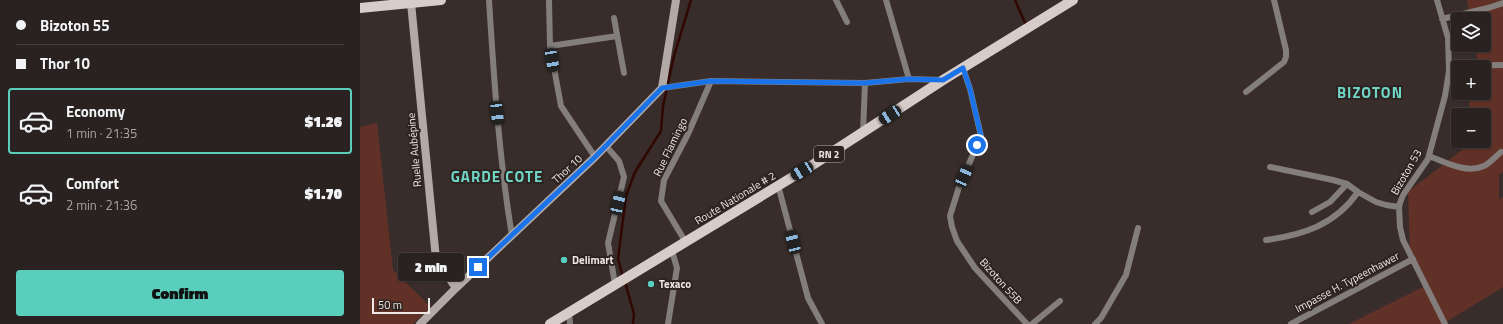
<!DOCTYPE html>
<meta charset="utf-8">
<style>
body{margin:0;font-family:"Titillium Web",sans-serif;background:#362f2d;color:#f1f3f6;height:100vh;display:flex;flex-direction:column;font-size:15px;white-space:nowrap}
*{box-sizing:border-box;margin:0}
p{font-size:13px;color:#a5a4a5}
.icon{flex:none;width:22px;height:22px;fill:none;stroke:currentColor;stroke-width:2;stroke-linecap:round;stroke-linejoin:round}
.map{position:relative;flex:1;overflow:hidden}
.drawer{display:flex;flex-direction:column;background:#2a2220;width:360px}
.drawer>*{flex:none}
.banner{display:grid;align-content:center;height:88px;padding:0 16px;background:#2a2220}
.fabs{position:absolute;left:1091px;top:12px;display:grid;gap:8px}
.fabs a{display:grid;place-items:center;width:40px;height:40px;border-radius:4px;background:#2a2220;box-shadow:0 1px 3px #0004,0 0 0 1px #463f3e;font-size:20px}
.scale{position:absolute;left:12px;bottom:10px;width:58px;box-sizing:border-box;padding-left:4px;border:2px solid #efe7e5;border-top:0;font-size:11px;line-height:14px;white-space:nowrap;color:#efe7e5;-webkit-text-stroke:3px #2d2320;paint-order:stroke}
.end{position:absolute;width:18px;height:18px;margin:-9px;border:5px solid #1a73e8;background:#fff;box-shadow:0 0 0 2px #fff}
.from{border-radius:50%}
.bubble{position:absolute;height:28px;border-radius:4px;background:#2a2220;box-shadow:0 1px 3px #0004,0 0 0 1px #463f3e;font-size:13px;font-weight:800;line-height:28px;text-align:center}
.car{position:absolute;width:12px;height:24px;margin:-12px -6px;border-radius:5px;box-shadow:0 0 3px 1px #0007;background:linear-gradient(#222 24%,#8ab4d8 0 40%,#222 0 76%,#8ab4d8 0 86%,#222 0)}
.banner b{display:flex;align-items:center;gap:14px;height:38px;font-size:15px}
.banner b+b{border-top:1px solid #463f3e}
.banner i{width:10px;height:10px;background:#f1f3f6}
ul{padding:0;list-style:none}
li{display:flex;align-items:center;gap:12px;height:66px;margin:0 8px 6px;padding:0 8px;border:2px solid transparent;border-radius:4px}
li div{flex:1}
li b{display:block;font-size:15px}
li em{font-style:normal;font-weight:800}
li.on{border-color:#5acebd}
li>.icon{width:36px;height:36px;stroke-width:1.5}
.primary-button{display:flex;gap:8px;margin-top:auto;padding:8px 16px}
.primary-button a{flex:1;height:46px;border-radius:4px;background:#5acebd;color:#111;font-size:16px;font-weight:800;line-height:46px;text-align:center}
main{display:flex;flex:1;min-height:0}
.map>svg:first-child{display:block}
.green{fill:#613127}
.lines{fill:none;stroke-linecap:round;stroke-linejoin:round}
.stream{stroke:#310702;stroke-width:2.5}
.street{stroke:#837e7c;stroke-width:6}
.secondary{stroke:#b3aaa7;stroke-width:8}
.primary{stroke:#d8ccc9;stroke-width:10}
.route{stroke:#1a73e8;stroke-width:5}
.poi-dot{fill:#5acebd;stroke:#2d2320;stroke-width:1.5}
.labels{text-anchor:middle;stroke-width:4;stroke-linejoin:round;paint-order:stroke}
.shield{fill:#2d2320;stroke:#b5acaa;stroke-width:1}
.shield-label{font-size:10px;font-weight:bold;fill:#efe7e5}
.street-label{font-size:11px;fill:#efe7e5;stroke:#2d2320}
.poi-label{font-size:11px;font-weight:bold;fill:#efe7e5;stroke:#2d2320;text-anchor:start}
.district-label{font-size:15px;font-weight:bold;letter-spacing:1px;fill:#6fd6c6;stroke:#2d2320}
</style>
<main>
<section class="drawer">
<div class="banner">
<b><i class="from"></i>Bizoton 55</b>
<b><i></i>Thor 10</b>
</div>
<ul>
<li class="on"><svg class="icon" aria-label="car" viewBox="0 0 24 24"><path d="M5 17H2v-5l4-1 3-4h7l3 4 3 1v5h-3M9 17h6M6 11h13"/><circle cx="7" cy="17" r="2"/><circle cx="17" cy="17" r="2"/></svg><div><b>Economy</b><p>1 min · 21:35</p></div><em>$1.26</em></li>
<li><svg class="icon" aria-label="car" viewBox="0 0 24 24"><path d="M5 17H2v-5l4-1 3-4h7l3 4 3 1v5h-3M9 17h6M6 11h13"/><circle cx="7" cy="17" r="2"/><circle cx="17" cy="17" r="2"/></svg><div><b>Comfort</b><p>2 min · 21:36</p></div><em>$1.70</em></li>
</ul>
<div class="primary-button"><a>Confirm</a></div>
</section>
<div class="map">
<svg width="1143" height="324" viewBox="0 0 1143 324">
<rect width="100%" height="100%" fill="#382d2a"/>
<path class="green" d="M 1107,0 L 1143,0 L 1143,172 L 1139,174 L 1139,199 L 1143,197 L 1143,287 L 1083,324 L 989,324 L 1065,286 L 1050,255 L 1048,192 L 1103,149 L 1104,141 L 1124,141 L 1124,115 L 1108,115 L 1111,93 L 1124,93 L 1124,67 L 1116,67 L 1117,57 L 1115,45 L 1124,45 L 1124,19 L 1110,19 Z
M 17,123 L 33,270 L 71,307 L 53,324 L 0,324 L 0,127 Z"/>
<g class="lines">
<path class="stream" d="M 655,0 L 666,25
M 263,277 L 258,259 L 266,196 L 275,172 L 301,131 L 303,106 L 314,56 L 331,0
M 265,282 L 274,314 L 273,324"/>
<path class="street" d="M 129,0 C 134,79 139,158 152,236
M 189,0 L 190,46 L 201,106 L 235,157
M 476,0 L 487,22
M 526,0 L 549,79
M 1077,0 L 1088,38 L 1089,71 L 1085,96 L 1068,159 L 1043,195 L 1040,203 L 1039,207 L 1040,227 L 1043,240 L 1085,324
M 254,18 L 264,73
M 1082,19 L 1128,8 L 1143,3
M 190,46 L 257,36
M 1089,66 L 1143,65
M 603,68 L 610,89 L 621,136 L 599,187 L 590,216 L 592,227 L 597,241 L 615,268 L 667,324
M 302,88 L 351,81 L 505,83 L 549,79 L 582,80
M 886,92 L 924,62 L 926,57 L 926,50 L 914,0
M 503,132 L 505,83
M 246,146 L 259,161 L 264,177 L 248,243 L 255,284
M 1069,156 C 1085,162 1106,174 1124,166 C 1130,163 1136,156 1141,152
M 910,167 L 973,180 L 987,184 L 998,192 L 1016,202 L 1026,205 L 1039,207
M 418,185 L 448,298 L 462,324
M 952,212 L 970,202 L 987,184
M 906,240 C 943,235 975,225 998,192
M 325,241 L 301,201 L 304,180 L 328,134 L 351,81
M 209,312 L 210,324
M 308,324 L 317,268 L 312,251
M 672,324 L 700,301
M 735,324 L 741,318 L 766,275 L 778,228
M 931,324 L 1053,259"/>
<path class="secondary" d="M 51,3 L 76,259 L 96,288
M 60,324 L 96,288 L 235,157 L 302,88 L 316,0"/>
<path class="primary" d="M 0,8 L 81,0
M 190,324 L 454,164 L 583,80 L 713,0"/>
</g>
<g class="lines">
<path class="route" d="M 118,267 L 235,157 L 302,88 L 351,81 L 505,83 L 549,79 L 583,80 L 603,68 L 610,89 L 621,136 L 617,145"/>
</g>
<g class="poi-dot">
<circle cx="204" cy="260" r="4"/>
<circle cx="291" cy="284" r="4"/>
</g>
<g class="labels">
<rect class="shield" x="454" y="146" width="30" height="16" rx="3"/>
<g class="shield-label">
<text x="469" y="158">RN 2</text>
</g>
<g class="street-label">
<text transform="translate(310 147) rotate(-64)" y="4">Rue Flamingo</text>
<text transform="translate(54 150) rotate(-95)" y="4">Ruelle Aubépine</text>
<text transform="translate(207 169) rotate(-43)" y="4">Thor 10</text>
<text transform="translate(1046 172) rotate(-60)" y="4">Bizoton 53</text>
<text transform="translate(375 198) rotate(-31)" y="4">Route Nationale # 2</text>
<text transform="translate(641 281) rotate(48)" y="4">Bizoton 55B</text>
<text transform="translate(987 282) rotate(-28)" y="4">Impasse H. Typeenhawer</text>
</g>
<g class="poi-label">
<text x="212" y="264">Delimart</text>
<text x="299" y="288">Texaco</text>
</g>
<g class="district-label">
<text x="1010" y="98">BIZOTON</text>
<text x="137" y="182">GARDE COTE</text>
</g>
</g>
</svg>
<div class="fabs">
<a><svg class="icon" aria-label="layers" viewBox="0 0 24 24"><path d="M12 4l9 5-9 5-9-5zM3 14l9 5 9-5"/></svg></a>
<a>+</a>
<a>−</a>
</div>
<div class="scale">50 m</div>
<i class="end from" style="left:617px;top:145px"></i>
<i class="end" style="left:118px;top:267px"></i>
<div class="bubble" style="left:38px;top:253px;width:66px">2 min</div>
<i class="car" style="left:192px;top:60px;rotate:170deg"></i>
<i class="car" style="left:137px;top:113px;rotate:174deg"></i>
<i class="car" style="left:530px;top:115px;rotate:237deg"></i>
<i class="car" style="left:442px;top:171px;rotate:239deg"></i>
<i class="car" style="left:604px;top:176px;rotate:24deg"></i>
<i class="car" style="left:258px;top:203px;rotate:13deg"></i>
<i class="car" style="left:433px;top:242px;rotate:346deg"></i>
</div>
</main>
